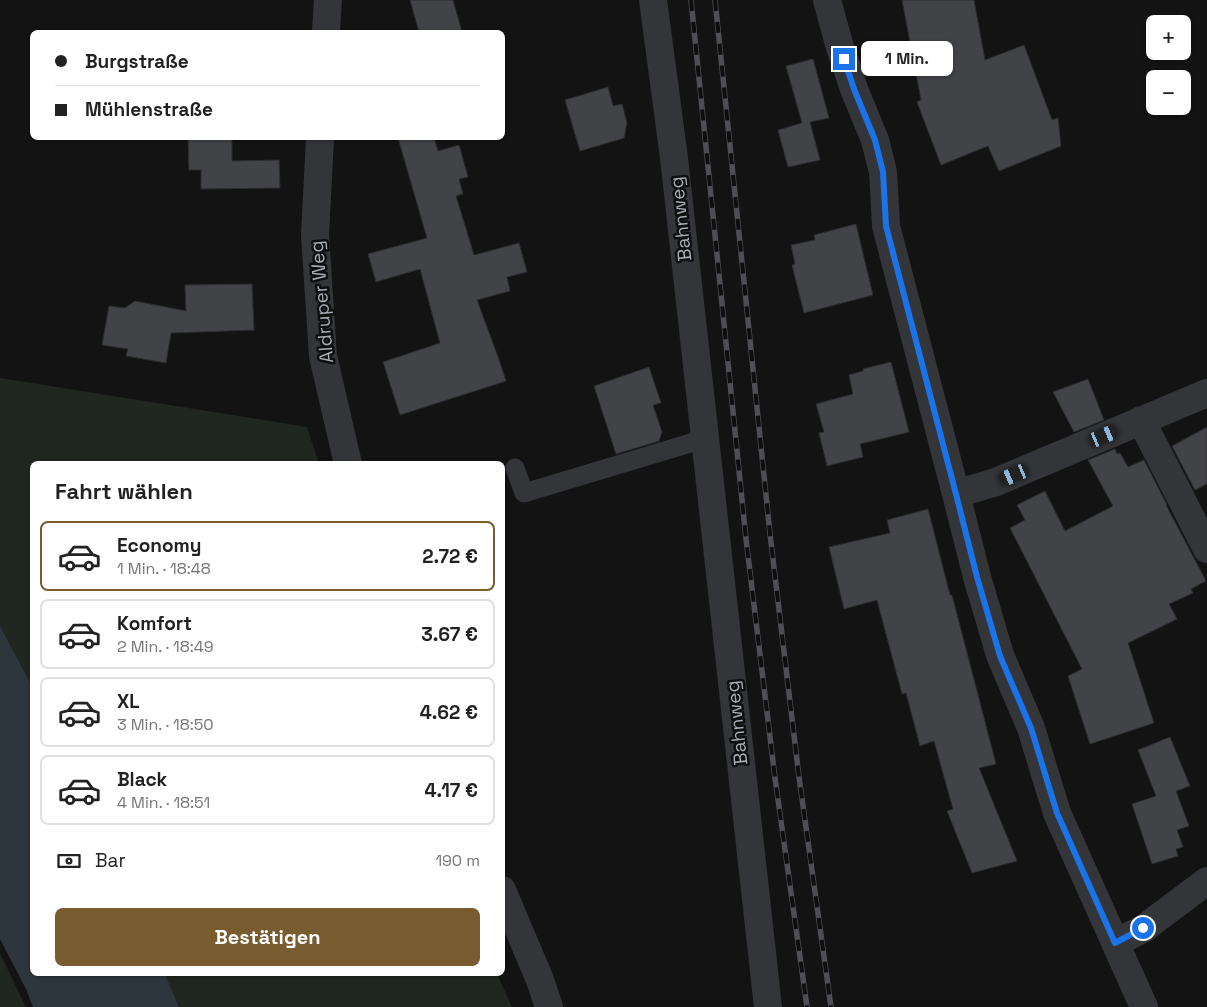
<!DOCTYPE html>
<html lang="de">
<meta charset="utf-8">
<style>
body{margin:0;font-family:"Space Grotesk",sans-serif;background:#f2f2f2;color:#222;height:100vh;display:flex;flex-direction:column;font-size:19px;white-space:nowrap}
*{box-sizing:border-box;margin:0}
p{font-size:16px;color:#767676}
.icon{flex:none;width:28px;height:28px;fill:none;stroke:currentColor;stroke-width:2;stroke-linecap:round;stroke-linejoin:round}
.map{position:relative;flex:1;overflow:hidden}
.drawer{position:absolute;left:30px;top:461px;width:475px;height:515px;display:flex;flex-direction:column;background:#fff;border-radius:8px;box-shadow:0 1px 4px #0004}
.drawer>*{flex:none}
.banner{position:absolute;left:30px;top:30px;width:475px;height:110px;border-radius:8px;box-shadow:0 1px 4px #0004;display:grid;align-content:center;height:110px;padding:0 25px;background:#fff}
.tools{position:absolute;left:1146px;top:15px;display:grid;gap:10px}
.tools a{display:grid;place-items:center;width:45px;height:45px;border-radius:8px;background:#fff;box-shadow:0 1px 4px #0004;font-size:25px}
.end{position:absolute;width:22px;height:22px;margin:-11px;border:6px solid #1a73e8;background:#fff;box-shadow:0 0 0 2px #fff}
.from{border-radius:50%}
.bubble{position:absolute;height:35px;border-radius:8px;background:#fff;box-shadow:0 1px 4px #0004;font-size:16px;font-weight:700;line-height:35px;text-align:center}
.car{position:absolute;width:15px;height:30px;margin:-15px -8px;border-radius:6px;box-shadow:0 0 4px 1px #0007;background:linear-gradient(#222 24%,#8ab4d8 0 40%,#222 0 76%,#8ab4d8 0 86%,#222 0)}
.banner b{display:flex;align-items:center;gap:18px;height:48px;font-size:19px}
.banner b+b{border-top:1px solid #e0e0e0}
.banner i{width:12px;height:12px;background:#222}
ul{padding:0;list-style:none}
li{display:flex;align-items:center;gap:15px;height:70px;margin:0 10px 8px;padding:0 15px;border:2px solid #e0e0e0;border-radius:8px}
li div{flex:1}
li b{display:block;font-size:19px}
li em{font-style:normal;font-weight:700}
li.selected{border-color:#785c2f}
li>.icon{width:45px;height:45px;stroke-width:1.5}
h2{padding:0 25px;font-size:22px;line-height:60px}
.pay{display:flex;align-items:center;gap:12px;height:55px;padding:0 25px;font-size:19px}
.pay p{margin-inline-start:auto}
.cta{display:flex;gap:10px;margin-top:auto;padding:10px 25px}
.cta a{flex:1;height:58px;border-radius:8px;background:#785c2f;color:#fff;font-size:20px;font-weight:700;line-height:58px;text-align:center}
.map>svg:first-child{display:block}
.green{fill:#202720}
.water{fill:#2d363c}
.building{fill:#424347;stroke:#2d2d30}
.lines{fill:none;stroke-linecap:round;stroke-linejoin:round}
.lane{stroke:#343539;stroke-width:19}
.street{stroke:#343539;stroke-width:28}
.rail-casing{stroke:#4d4f54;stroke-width:5.5}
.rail{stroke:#0e0e0f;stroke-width:4;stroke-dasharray:11;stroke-linecap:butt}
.route{stroke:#1a73e8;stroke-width:6}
.labels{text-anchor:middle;stroke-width:5;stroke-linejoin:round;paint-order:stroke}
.street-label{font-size:19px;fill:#a6abb4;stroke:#0e0e0f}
</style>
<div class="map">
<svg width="1207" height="1007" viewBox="0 0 1207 1007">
<rect width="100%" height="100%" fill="#131314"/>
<path class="green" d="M 0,378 L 307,427 L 319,464 L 32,464 L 32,686 L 0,626 Z
M 0,953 L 23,1001 L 26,1007 L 0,1007 Z
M 165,974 L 497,974 L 512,1007 L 179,1007 Z"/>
<path class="water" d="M 0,626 L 32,686 L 32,974 L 165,974 L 179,1007 L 33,1007 L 26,989 L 0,939 Z"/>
<path class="building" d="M 410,0 L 453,0 L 462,32 L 419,32 Z
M 902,0 L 974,0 L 985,60 L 1024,45 L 1052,120 L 1058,118 L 1061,146 L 999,171 L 988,146 L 941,165 L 917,102 L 921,100 Z
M 813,59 L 829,118 L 810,122 L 820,160 L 788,167 L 778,130 L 802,123 L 786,66 Z
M 608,87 L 613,106 L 622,104 L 627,123 L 624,138 L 580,151 L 565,100 Z
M 188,138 L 232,138 L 232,161 L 279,160 L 280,188 L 201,189 L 201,170 L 189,170 Z
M 398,138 L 434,138 L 438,151 L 459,145 L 468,177 L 459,179 L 463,194 L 456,196 L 474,255 L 519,243 L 527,272 L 507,277 L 510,291 L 477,300 L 498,357 L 506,381 L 400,415 L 383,362 L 440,343 L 420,269 L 376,282 L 368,254 L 427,238 Z
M 856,224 L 873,295 L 804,313 L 792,265 L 795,264 L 791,245 L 815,240 L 814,235 Z
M 252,284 L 254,330 L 171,333 L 166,363 L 126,356 L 128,349 L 102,345 L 109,306 L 125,308 L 135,301 L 186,311 L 185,285 Z
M 891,362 L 909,432 L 860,444 L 863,457 L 827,466 L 819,433 L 824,432 L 816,404 L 853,394 L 849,375 L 863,371 L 863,369 Z
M 649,367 L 661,403 L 653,405 L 662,432 L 659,441 L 616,454 L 594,386 Z
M 1088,379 L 1104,420 L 1074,432 L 1053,392 Z
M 1207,427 L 1207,484 L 1195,490 L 1172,446 Z
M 1115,449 L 1117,454 L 1120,453 L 1128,467 L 1144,460 L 1167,505 L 1166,505 L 1206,581 L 1191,589 L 1193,593 L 1169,604 L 1177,619 L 1128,643 L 1154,723 L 1090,744 L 1068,676 L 1082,669 L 1010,528 L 1025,520 L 1017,505 L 1045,491 L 1065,531 L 1113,506 L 1088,460 Z
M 928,509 L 950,595 L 952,595 L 996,764 L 979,768 L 1017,861 L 972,873 L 947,811 L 953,809 L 934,741 L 920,746 L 906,693 L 902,694 L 877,600 L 844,609 L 829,547 L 890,533 L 887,520 Z
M 1170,737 L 1190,786 L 1176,791 L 1189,826 L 1177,830 L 1183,847 L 1176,849 L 1178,856 L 1152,864 L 1132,804 L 1156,796 L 1138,750 Z"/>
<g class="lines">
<path class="lane" d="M 515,468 L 524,493 L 704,439"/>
<path class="street" d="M 653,0 L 674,158 L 768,1007
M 827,0 L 839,44 L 854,89 L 875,140 L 883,172 L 886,226 L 956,494 L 977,577 L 1000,655 L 1031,728 L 1057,813 L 1144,1007
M 326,32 L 328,0
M 320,138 L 315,235 L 323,356 L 348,464
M 1141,420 L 1207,549
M 956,494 L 996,482 L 1207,393
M 502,890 L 540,980 L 549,1007
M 1115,943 L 1143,929 L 1207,881"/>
<defs>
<path id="rail" d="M 691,0 L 746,539 L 775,778 L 807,1007
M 715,0 L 770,534 L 799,777 L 831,1007"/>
</defs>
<use href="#rail" class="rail-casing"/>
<use href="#rail" class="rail"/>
</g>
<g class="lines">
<path class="route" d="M 844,59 L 854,89 L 875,140 L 883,172 L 886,226 L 956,494 L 977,577 L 1000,656 L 1031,728 L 1057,813 L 1115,943 L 1143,928"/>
</g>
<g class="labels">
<g class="street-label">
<text transform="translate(680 219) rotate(-96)" y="7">Bahnweg</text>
<text transform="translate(321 302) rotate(-95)" y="7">Aldruper Weg</text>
<text transform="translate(736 723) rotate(-96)" y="7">Bahnweg</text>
</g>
</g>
</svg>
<div class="tools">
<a>+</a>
<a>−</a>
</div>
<i class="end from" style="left:1143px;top:928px"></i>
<i class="end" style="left:844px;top:59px"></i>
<div class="bubble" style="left:861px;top:41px;width:92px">1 Min.</div>
<i class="car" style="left:1104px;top:436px;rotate:67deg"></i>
<i class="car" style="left:1014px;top:475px;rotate:247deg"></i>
<div class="banner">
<b><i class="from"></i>Burgstraße</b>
<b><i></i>Mühlenstraße</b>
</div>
<section class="drawer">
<h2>Fahrt wählen</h2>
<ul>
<li class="selected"><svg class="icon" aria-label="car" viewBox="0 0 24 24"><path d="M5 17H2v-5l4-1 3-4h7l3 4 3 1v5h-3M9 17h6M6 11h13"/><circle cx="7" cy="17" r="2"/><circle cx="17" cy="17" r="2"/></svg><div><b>Economy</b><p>1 Min. · 18:48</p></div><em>2.72 €</em></li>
<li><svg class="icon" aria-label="car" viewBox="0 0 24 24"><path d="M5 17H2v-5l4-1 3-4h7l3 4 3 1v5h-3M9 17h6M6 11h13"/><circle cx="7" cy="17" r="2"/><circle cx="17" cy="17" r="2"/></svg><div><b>Komfort</b><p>2 Min. · 18:49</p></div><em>3.67 €</em></li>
<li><svg class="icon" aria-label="car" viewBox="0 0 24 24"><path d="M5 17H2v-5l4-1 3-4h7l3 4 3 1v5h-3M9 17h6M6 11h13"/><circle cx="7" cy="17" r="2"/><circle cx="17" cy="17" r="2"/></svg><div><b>XL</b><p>3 Min. · 18:50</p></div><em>4.62 €</em></li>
<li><svg class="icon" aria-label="car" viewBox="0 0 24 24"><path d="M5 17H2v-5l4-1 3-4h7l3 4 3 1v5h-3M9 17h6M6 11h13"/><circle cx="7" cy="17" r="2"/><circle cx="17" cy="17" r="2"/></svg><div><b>Black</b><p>4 Min. · 18:51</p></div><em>4.17 €</em></li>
</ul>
<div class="pay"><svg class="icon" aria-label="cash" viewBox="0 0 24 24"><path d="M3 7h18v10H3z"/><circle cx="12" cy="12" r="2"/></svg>Bar<p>190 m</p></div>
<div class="cta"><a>Bestätigen</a></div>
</section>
</div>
